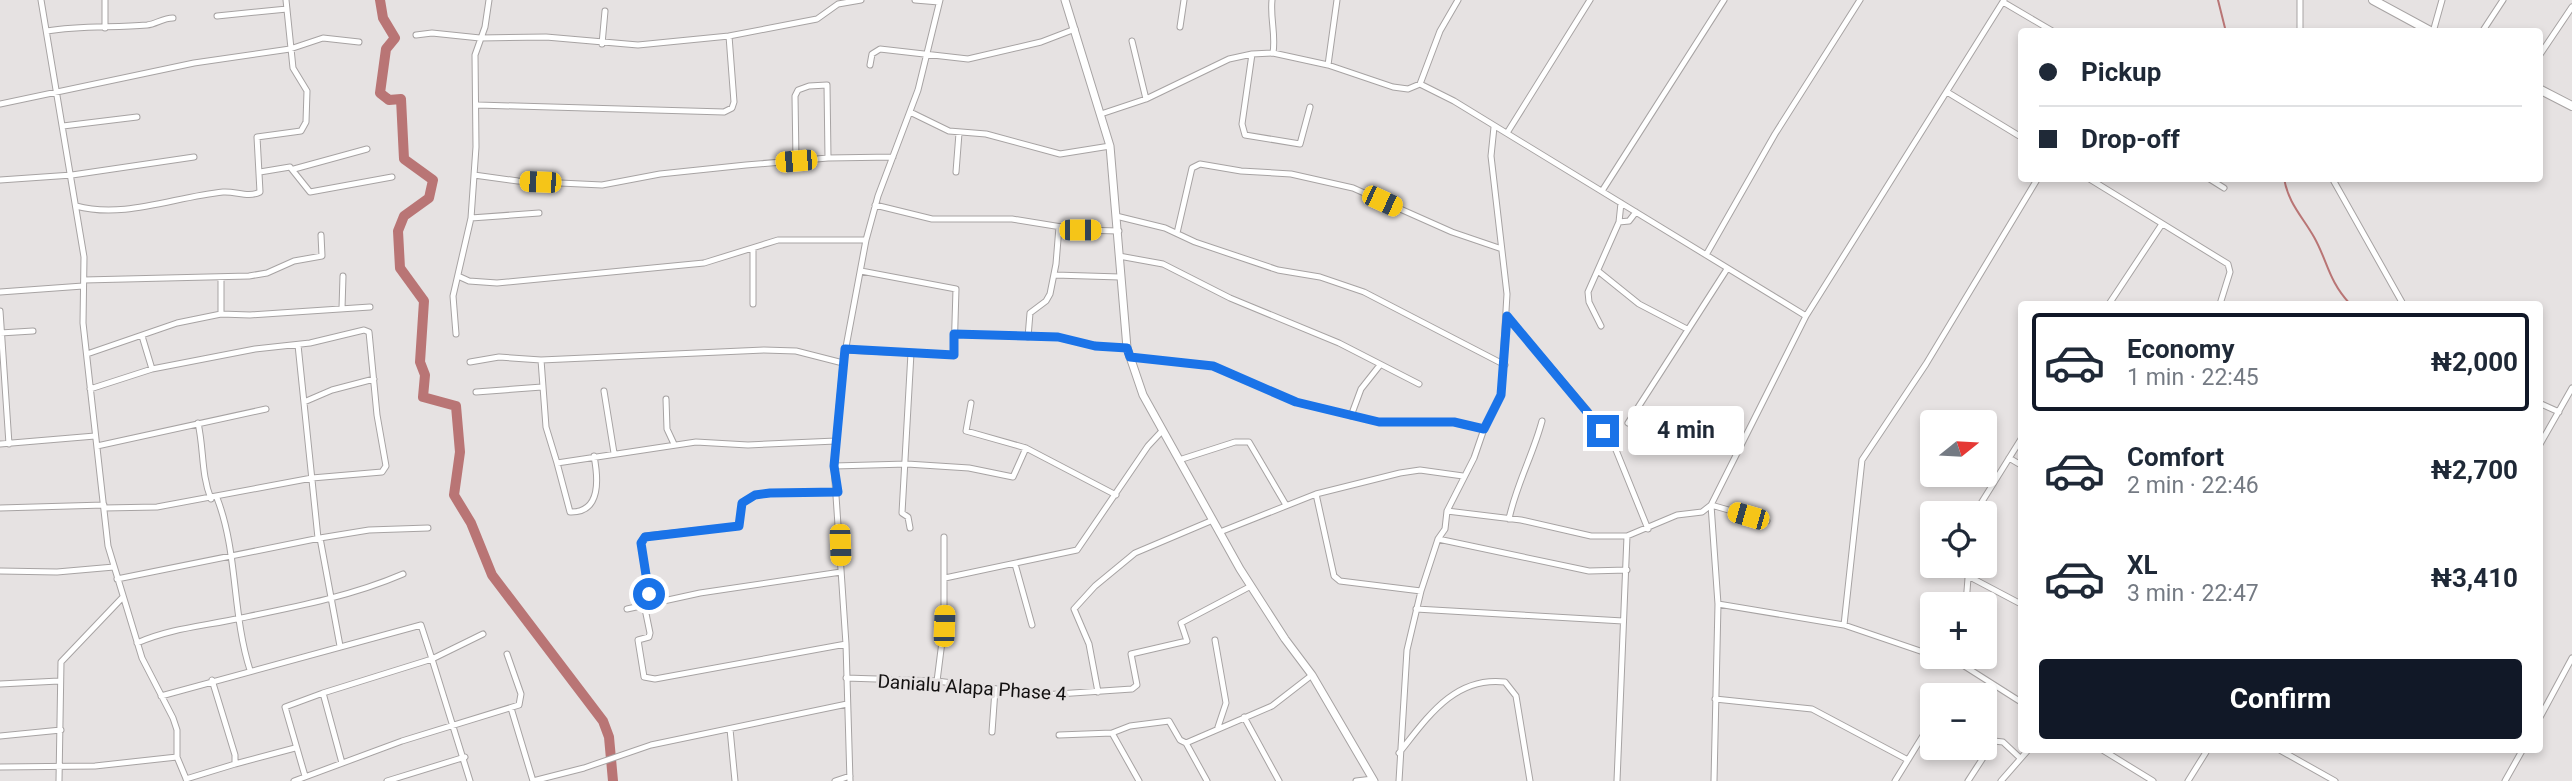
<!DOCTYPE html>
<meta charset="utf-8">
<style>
body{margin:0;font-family:Roboto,sans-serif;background:#f2f2f3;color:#1f2937;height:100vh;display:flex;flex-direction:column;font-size:26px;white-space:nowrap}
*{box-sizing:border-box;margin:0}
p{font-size:23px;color:#747a83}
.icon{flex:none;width:38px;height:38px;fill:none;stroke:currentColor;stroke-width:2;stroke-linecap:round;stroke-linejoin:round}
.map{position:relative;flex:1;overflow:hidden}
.drawer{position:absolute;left:2018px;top:301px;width:525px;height:452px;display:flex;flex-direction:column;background:#fff;border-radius:7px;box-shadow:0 4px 10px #0003}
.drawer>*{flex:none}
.top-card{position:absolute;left:2018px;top:28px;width:525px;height:154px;border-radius:7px;box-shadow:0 4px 10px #0003;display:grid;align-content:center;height:154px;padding:0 21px;background:#fff}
.needle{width:46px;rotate:72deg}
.fabs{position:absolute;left:1920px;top:410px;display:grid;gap:14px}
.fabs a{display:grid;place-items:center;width:77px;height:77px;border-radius:7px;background:#fff;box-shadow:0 4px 10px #0003;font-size:35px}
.end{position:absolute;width:32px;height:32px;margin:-16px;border:9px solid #1a73e8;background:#fff;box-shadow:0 0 0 4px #fff}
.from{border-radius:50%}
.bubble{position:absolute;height:49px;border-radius:7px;background:#fff;box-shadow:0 4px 10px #0003;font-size:23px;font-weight:700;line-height:49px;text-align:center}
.car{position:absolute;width:21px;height:42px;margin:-21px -10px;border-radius:9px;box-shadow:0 0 5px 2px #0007;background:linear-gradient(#f5c518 24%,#345 0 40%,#f5c518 0 76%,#345 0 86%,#f5c518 0)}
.top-card b{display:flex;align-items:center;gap:24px;height:66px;font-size:26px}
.top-card b+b{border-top:2px solid #e0e1e3}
.top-card i{width:18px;height:18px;background:#1f2937}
ul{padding:12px 0 0;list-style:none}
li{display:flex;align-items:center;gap:21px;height:98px;margin:0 14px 10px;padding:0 7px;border:4px solid transparent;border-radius:7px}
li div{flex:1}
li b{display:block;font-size:26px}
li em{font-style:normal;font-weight:700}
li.active{border-color:#111827}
li>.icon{width:63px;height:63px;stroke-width:1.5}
.action{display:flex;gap:14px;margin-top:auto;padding:14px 21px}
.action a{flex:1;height:80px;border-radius:7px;background:#111827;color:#fff;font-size:28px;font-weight:700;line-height:80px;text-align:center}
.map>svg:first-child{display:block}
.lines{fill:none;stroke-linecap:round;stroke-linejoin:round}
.stream{stroke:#b97575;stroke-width:2}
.river{stroke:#b97575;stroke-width:10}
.street-casing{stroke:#a7a3a3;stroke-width:7}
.secondary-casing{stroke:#a7a3a3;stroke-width:9}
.primary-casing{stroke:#a7a3a3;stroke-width:10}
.street{stroke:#fff;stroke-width:5}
.secondary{stroke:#fff;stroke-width:7}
.primary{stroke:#fff;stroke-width:8}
.route{stroke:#1a73e8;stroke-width:9}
.labels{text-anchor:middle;stroke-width:6;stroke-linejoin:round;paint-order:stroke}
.street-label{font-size:19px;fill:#121010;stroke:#e6e2e2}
</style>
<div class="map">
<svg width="2572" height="781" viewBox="0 0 2572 781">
<rect width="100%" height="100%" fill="#e6e2e2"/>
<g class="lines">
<path class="stream" d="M 2218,0 L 2226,32
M 2284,178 C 2288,203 2302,216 2314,237 C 2328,262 2328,280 2350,304"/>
<path class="river" d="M 380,0 L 383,18 L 395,38 L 386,49 L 380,93 L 389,100 L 401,99 L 404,159 L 433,180 L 429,198 L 404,216 L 398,231 L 400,268 L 424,301 L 420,362 L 425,375 L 423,397 L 456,406 L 460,452 L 454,495 L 471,523 L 492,575 L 603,721 L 609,737 L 613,781"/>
<defs>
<path id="street" d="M 41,0 L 84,257 L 83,323 L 108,546 L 142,658 L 173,718 L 177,730 L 177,757
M 915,0 L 939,2
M 1272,0 C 1270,19 1276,34 1273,53
M 1458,0 L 1440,31 L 1420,84 L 1454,101 L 1806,316
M 2003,2 L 2054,32
M 217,16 L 287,9
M 1180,27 L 1184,0
M 105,28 L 105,0
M 47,31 C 80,25 113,28 147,25 C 156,24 163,18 173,18
M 2300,32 L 2300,0
M 2433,32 L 2442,0
M 2482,32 L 2503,0
M 416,35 L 432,33 L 480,38 L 546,37 L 638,45 L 729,36
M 1132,41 L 1146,99
M 602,44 L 605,11
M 1252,54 L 1242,124 L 1245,135 L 1300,144 L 1310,107
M 2539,56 L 2572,7
M 870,65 L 872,54 L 880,49 L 968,59 L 1041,42 L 1075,29
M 1328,65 L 1337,0
M 1947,92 L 2021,137
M 0,104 L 194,63 L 290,49 L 323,38 L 359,42
M 478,105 L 724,112 L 732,108 L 734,102 L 729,36 L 817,19 L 838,4 L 861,0
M 910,112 L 949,131 L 986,134 L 1060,154 L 1110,146
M 1101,114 L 1146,99 L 1229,59 L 1252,54 L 1273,53 L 1328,65 L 1393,87 L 1408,89 L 1420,84
M 63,126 L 137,117
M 1507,133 L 1590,0
M 796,161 L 795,96 L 798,90 L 809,86 L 827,85 L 828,158
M 294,169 L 367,149
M 260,172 L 290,167 L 310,192 L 392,177
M 956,172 L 959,133
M 474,175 L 518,181 L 602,185 L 660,174 L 746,165 L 828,158 L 893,157
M 2088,178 L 2228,264 L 2230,272 L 2220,304
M 2208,178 L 2224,188
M 2332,178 L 2403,304
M 0,180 L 72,175 L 194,157
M 1602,191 L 1724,0
M 875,205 L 932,219 L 1012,219 L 1080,230 L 1119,231
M 76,206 C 124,219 174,197 223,192 C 236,191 248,198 260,192 L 257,137 L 301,131 L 306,122 L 307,91 L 293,68 L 286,0
M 1116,216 L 1165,228 L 1195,242 L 1278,270 L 1320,277 L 1364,292 L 1505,365
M 471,218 L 539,213
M 1619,222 L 1629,221 L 1636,212
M 1177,233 L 1192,168 L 1200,164 L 1241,171 L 1291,174 L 1353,188 L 1452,232 L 1499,248
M 1706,255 L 1775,134 L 1860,0
M 1119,256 L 1163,264 L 1230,298 L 1339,343 L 1419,384
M 861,271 L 956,289 L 954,355 L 911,353
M 1598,271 L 1639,304 L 1687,329
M 1055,275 L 1120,277
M 458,276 L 469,281 L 497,283 L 704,263 L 778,240 L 866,240
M 84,280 L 249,276 L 267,273 L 294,261 L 322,256 L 321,235
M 0,292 L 83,286
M 753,304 L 753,248
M 2109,304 L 2162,224
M 342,308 L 343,276
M 0,311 L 9,444
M 221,314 L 221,277
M 1507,316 L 1588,411 L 1616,450 L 1648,529
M 1601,326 L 1589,302 L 1588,292 L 1619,222 L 1621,203
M 0,333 L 33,331
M 456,334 L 453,296 L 471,218 L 476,147 L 475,55 L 485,27 L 489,0
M 954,334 L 1058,337 L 1095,346 L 1127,348
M 142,336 L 152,369
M 1028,337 L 1030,313 L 1046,301 L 1050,294 L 1056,264 L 1059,227
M 298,345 L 318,538
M 845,350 L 911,353 L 902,513 L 908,517 L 910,528
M 87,354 L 177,323 L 221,314 L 250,315 L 370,307
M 1130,357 L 1213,366 L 1296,402 L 1379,422 L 1454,422 L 1484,429
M 470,362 L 499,357 L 541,360
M 90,389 L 152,369 L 255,349 L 310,343 L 364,330 L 369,332 L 377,415 L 386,466 L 382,472 L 312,478 L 157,507 L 104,508
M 604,391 L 614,453
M 476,392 L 542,387
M 666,399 L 667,429 L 674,444
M 304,402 L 332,390 L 374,379
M 971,403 L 966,431 L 1026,448 L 1116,495
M 2539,403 L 2559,412
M 1351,416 L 1361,389 L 1380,365
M 198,423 C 204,449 201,474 211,499
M 1628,423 L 1727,269
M 836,441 L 748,445 L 696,442 L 557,463 L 546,427 L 541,360 L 764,350 L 796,351 L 843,363
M 0,444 L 95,436
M 97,446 L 266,409
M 2539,446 L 2572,388
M 2009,458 L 2021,465
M 1179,460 L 1235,442 L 1249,442 L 1286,505
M 557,463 L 570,512 C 602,513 598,477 594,456
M 834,466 L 907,464 L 969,468 L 1013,477 L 1026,448
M 838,492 L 770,493 L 755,495 L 742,503 L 739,526 L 645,536 L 641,543 L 648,594 L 644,604 L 650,633 L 649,637 L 638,640 L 644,677 L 655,679 L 846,644
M 1316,494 L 1334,576 L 1340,581 L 1421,591
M 217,498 C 238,552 232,614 250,670
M 0,508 L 104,505
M 1447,511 L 1521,520 L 1591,536 L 1627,536 L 1677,515 L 1702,512 L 1711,505 L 1806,316 L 2004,0
M 1975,513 L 2021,439
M 1509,519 C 1516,485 1533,455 1542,421
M 1220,532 L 1316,494 L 1400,473 L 1420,470 L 1463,476
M 320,538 L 340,646
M 1438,539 L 1589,571 L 1627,570
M 1015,564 L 1032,625
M 0,571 L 57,572 L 114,567
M 1968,576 L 2021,604
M 945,578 L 1077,550 L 1148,446 L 1162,431
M 117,579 L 320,538 L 369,530 L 428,528
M 1718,604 L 1844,625 L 1932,655
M 1966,604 L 1969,565
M 627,609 L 700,593 L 841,572
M 1416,609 L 1623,621
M 1844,625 L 1862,460 L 1926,364 L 2038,178
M 1215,640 L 1226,703 L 1218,727
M 137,643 C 171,628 205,626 241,618 C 295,607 352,596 403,574
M 1938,656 L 1958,662 L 2021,702
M 846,678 L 937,681 L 1043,695 L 1132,689 L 1137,685 L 1131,654 L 1187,641 L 1181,623 L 1251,586
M 937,681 L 944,626 L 944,537
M 0,684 L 59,681
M 1098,692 L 1089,644 L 1074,609 L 1095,586 L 1135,553 L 1213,520
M 161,696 L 421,625 L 432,659 L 323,693 L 342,763
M 1715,699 L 1812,709 L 1908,760
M 511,708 L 533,781
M 1244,717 L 1279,781
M 2539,719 L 2572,658
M 730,729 L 735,781
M 992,732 L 995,690
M 1112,733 L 1139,781
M 1059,735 L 1112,733 L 1130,726 L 1169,721 L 1180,740 L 1186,743 L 1207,781
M 0,736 L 61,730
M 1186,743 L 1272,706 L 1312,675
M 2101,749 L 2153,781
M 2278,749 L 2335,781
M 1399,753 C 1427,718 1454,676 1505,682 L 1516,696 L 1530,781
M 235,764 L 295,748
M 0,767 L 95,766 L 177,757 L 187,781
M 305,776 L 285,707 L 323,693
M 186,779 L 235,764 L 235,755 L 212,680
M 59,781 L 61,662 L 122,598
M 294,781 L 402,741 L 519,705 L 521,694 L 507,654
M 387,781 L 465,757
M 470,781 L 432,659 L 483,634
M 533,781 L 584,768 L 651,745 L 847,704
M 835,781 L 850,776
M 850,781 L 846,644 L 834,466 L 843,363 L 866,240 L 878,196 L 918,90 L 940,0
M 1356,781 L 1373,779
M 1399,781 L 1407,650 L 1421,591 L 1438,539 L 1445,529 L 1447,511 L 1474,458 L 1484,429 L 1501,395 L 1507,294 L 1491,156 L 1494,127
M 1617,781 L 1627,536
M 1714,781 L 1718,604 L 1711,505 L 1767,521
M 1895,781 L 1932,721
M 1968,781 L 1994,741 L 2003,742 L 2019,757
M 2001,781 L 2029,749
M 2188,781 L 2208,749
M 2505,781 L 2523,749"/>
<path id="secondary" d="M 1065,0 L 1110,146 L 1127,348 L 1143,395 L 1240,569 L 1285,639 L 1312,675 L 1374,781"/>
<path id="primary" d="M 2373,0 L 2432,32
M 2539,89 L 2572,106"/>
</defs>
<use href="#street" class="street-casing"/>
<use href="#secondary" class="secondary-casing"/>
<use href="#primary" class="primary-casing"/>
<use href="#street" class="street"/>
<use href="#secondary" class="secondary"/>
<use href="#primary" class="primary"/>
</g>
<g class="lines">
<path class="route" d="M 649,594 L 641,543 L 645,537 L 739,526 L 742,503 L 755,495 L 770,493 L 838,492 L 834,466 L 845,349 L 954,355 L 954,334 L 1058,337 L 1095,346 L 1127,348 L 1130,357 L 1213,366 L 1296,402 L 1379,422 L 1454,422 L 1484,429 L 1501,395 L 1507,316 L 1603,431"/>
</g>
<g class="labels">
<g class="street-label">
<text transform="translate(972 687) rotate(4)" y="7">Danialu Alapa Phase 4</text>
</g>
</g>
</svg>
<div class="fabs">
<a><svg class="needle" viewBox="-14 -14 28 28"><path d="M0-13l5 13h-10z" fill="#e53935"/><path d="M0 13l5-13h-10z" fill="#747a83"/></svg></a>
<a><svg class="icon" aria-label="locate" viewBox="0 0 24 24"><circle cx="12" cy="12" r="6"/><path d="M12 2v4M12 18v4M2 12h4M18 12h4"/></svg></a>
<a>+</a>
<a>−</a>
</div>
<i class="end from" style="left:649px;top:594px"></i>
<i class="end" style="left:1603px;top:431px"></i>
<div class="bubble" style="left:1628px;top:406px;width:116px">4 min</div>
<i class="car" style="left:796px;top:161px;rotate:265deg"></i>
<i class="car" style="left:540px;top:182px;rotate:272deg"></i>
<i class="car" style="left:1382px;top:201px;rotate:115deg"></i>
<i class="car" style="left:1080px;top:230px;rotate:90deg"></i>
<i class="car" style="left:1748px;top:516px;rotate:286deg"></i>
<i class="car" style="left:840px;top:545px;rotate:178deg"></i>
<i class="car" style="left:944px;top:626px;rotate:2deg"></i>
<div class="top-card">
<b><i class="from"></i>Pickup</b>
<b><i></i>Drop-off</b>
</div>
<section class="drawer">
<ul>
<li class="active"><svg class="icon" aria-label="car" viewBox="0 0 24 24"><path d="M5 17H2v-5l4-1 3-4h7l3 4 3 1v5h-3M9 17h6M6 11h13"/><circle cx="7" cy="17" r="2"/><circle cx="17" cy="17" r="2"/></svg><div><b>Economy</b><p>1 min · 22:45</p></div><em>₦2,000</em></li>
<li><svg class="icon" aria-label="car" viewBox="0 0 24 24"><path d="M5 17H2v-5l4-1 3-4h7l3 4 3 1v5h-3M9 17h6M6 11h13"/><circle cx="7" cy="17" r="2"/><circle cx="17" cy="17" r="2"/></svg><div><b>Comfort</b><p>2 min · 22:46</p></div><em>₦2,700</em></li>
<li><svg class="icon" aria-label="car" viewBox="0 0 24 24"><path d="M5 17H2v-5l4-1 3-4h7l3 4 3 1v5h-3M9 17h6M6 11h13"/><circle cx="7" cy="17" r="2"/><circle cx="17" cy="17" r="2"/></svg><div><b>XL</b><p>3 min · 22:47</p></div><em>₦3,410</em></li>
</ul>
<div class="action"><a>Confirm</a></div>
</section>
</div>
